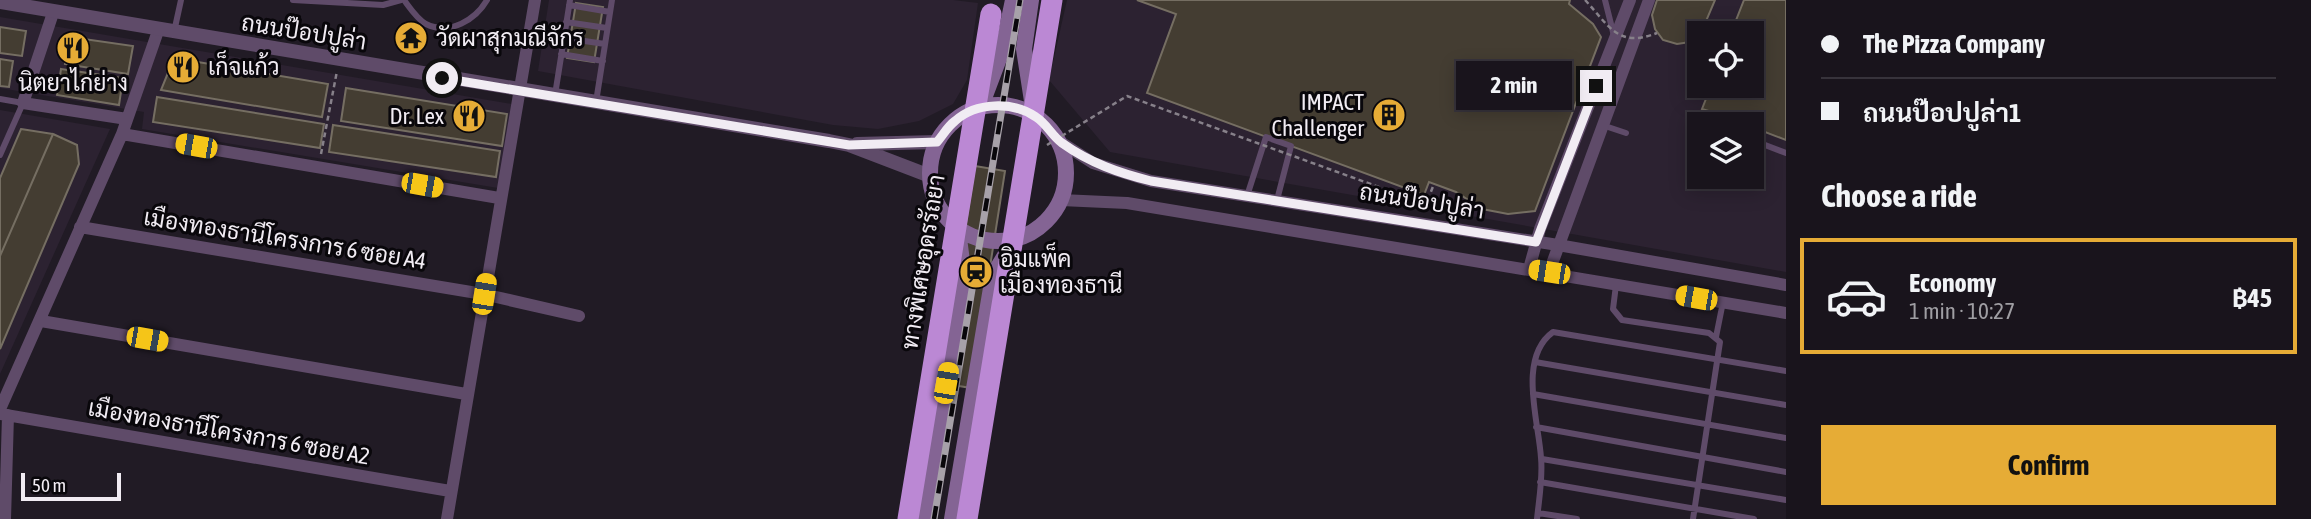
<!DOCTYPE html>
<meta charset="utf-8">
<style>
body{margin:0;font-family:"Asap Condensed",Sarabun,sans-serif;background:#262129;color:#f1f3f6;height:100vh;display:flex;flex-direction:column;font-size:26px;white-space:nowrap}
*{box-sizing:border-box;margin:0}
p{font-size:23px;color:#9f9ea3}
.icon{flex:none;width:38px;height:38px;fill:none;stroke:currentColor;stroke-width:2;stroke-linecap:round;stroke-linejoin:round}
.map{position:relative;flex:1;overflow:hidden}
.drawer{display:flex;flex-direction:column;background:#19141c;width:525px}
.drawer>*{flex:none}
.banner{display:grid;align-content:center;height:154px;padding:0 35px;background:#19141c}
.controls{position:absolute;left:1687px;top:21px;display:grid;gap:14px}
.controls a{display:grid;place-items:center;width:77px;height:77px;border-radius:0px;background:#19141c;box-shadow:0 4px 18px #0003,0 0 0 2px #37333b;font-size:35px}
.scale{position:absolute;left:21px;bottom:18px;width:100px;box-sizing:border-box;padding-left:7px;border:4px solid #f1ecf3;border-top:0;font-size:19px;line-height:24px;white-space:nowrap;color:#f1ecf3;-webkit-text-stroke:5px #09070b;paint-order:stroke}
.end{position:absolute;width:32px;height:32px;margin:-16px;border:9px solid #f1ecf3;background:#111;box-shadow:0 0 0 4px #111}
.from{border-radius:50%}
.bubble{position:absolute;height:49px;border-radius:0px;background:#19141c;box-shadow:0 4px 18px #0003,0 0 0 2px #37333b;font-size:23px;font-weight:700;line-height:49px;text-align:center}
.car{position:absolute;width:21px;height:42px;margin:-21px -10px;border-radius:9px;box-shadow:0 0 5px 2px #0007;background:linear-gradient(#f5c518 24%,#345 0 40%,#f5c518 0 76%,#345 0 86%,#f5c518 0)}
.banner b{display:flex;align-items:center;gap:24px;height:66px;font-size:26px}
.banner b+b{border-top:2px solid #37333b}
.banner i{width:18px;height:18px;background:#f1f3f6}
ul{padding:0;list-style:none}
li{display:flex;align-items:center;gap:21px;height:116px;margin:0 14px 10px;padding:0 21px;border:4px solid #37333b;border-radius:0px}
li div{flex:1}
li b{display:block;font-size:26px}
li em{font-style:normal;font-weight:700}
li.selected{border-color:#e6ac36}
li>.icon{width:63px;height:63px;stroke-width:1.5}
h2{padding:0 35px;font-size:32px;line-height:84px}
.primary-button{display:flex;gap:14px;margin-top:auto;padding:14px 35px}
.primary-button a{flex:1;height:80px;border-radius:0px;background:#e6ac36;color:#111;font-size:28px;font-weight:700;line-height:80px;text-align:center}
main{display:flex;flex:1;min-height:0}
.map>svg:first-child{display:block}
.built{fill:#2c2231;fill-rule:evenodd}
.building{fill:#443d32;stroke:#756e62;stroke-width:2}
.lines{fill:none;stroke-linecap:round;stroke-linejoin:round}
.path{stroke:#87818a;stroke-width:2.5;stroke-dasharray:5 3.5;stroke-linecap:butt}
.service{stroke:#5f4b69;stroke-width:6}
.minor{stroke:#5f4b69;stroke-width:12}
.tertiary{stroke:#5f4b69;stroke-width:14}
.secondary{stroke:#846494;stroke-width:16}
.rail-casing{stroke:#a7a1a9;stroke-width:7}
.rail{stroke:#09070b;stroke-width:4.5;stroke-dasharray:13;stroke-linecap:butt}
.path-bridge{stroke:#87818a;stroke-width:2.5;stroke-dasharray:5 3.5;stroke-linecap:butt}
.motorway-bridge{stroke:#bb88d4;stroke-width:21}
.route{stroke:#f1ecf3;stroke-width:9}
.labels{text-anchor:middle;stroke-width:6;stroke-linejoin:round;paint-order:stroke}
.street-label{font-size:23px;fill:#f1ecf3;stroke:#09070b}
.poi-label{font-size:23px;fill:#f1ecf3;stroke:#09070b;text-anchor:start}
</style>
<main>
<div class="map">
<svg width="1786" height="519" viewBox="0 0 1786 519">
<rect width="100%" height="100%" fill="#211b25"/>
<path class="built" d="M 549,0 L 953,0 L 978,3 L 967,80 L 953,104 L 919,121 L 878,129 L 833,125 L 538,71 Z
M 1067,0 L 1786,0 L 1786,272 L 1110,152 L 1049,80 ZM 1699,33 L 1752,33 L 1752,86 L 1699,86 ZM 1699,124 L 1752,124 L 1752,177 L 1699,177 Z
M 0,17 L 512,104 L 498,188 L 142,129 L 144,112 L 0,88 Z
M 0,110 L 110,129 L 0,374 Z"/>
<path class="building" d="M 1137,0 L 1570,0 L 1569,4 L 1593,24 L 1601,37 L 1535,211 L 1508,214 L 1482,209 L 1456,192 L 1429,182 L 1424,195 L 1147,93 L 1176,14 Z
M 1657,0 L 1715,0 L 1701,33 L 1690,42 L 1677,44 L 1663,40 L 1655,29 L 1652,15 Z
M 1744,0 L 1786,0 L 1786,140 L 1752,127 L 1752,124 L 1702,109 L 1711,86 L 1752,86 L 1752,33 L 1731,33 Z
M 576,3 L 603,7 L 594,62 L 567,58 Z
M 0,27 L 26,31 L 22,56 L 0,53 Z
M 70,37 L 133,46 L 128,74 L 65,64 Z
M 174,58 L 328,84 L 322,117 L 161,90 Z
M 0,59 L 13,61 L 9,87 L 0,86 Z
M 61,69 L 123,78 L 119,105 L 57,95 Z
M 346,88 L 507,114 L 502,146 L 341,121 Z
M 157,97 L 324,124 L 320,148 L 153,122 Z
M 333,125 L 500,151 L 496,177 L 329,152 Z
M 21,129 L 53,134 L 0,256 L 0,178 Z
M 53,134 L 77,145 L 79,164 L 0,349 L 0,256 Z
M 975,166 L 1005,171 L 971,388 L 941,383 Z"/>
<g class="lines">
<path class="path" d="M 321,154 L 337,71"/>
<path class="service" d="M 293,0 L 383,5 L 401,0
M 404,0 C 410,8 417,19 426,24 C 450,36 476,19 487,0
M 1605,0 L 1614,36
M 569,5 L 610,12
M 566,22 L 607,28
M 174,32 L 181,0
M 564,38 L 605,44
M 561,54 L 603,61
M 555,95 L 570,0
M 0,99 L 23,103 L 0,155
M 596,102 L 612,0
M 1699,120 L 1709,124
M 1602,125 L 1626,133
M 1752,140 L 1786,153
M 1247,196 L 1266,137 L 1291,146 L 1277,200
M 1616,285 L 1613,309 L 1622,320 L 1709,333 L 1720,342 L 1693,519
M 1716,337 L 1723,302
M 1535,362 L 1786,405
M 1533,394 L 1786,438
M 1536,427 L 1786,472
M 1542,459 L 1786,500
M 1540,482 L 1754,519
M 1538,513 L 1577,519
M 1537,519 C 1539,499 1543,478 1541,458 C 1539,422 1517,358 1553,332 L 1786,371"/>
<path class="minor" d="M 53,13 L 23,103 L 127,119
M 122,134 L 499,198
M 1059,141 L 1093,163 L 1151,181 L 1558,245 L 1786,285
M 1061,200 L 1127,203 L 1786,313
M 80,227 L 483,294 L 579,316
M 1529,269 L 1540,229 L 1630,0
M 1549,272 L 1649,0
M 41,321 L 466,394
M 0,409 L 122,134 L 158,31
M 0,414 L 450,491
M 5,519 L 8,415
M 447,519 L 535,0"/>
<path class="tertiary" d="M 0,2 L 829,141 L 849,145 L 930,176
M 857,144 L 937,142"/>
<path class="secondary" d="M 1031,0 L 1024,49 L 1032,101
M 983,101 L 1003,48 L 1013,0
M930 173a68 68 0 1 1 136 0a68 68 0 1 1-136 0Z
M 924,519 L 964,277 L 959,238
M 952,519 L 991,288 L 995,272 L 1009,249"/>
<defs>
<path id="rail" d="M 934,519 L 1020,0"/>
</defs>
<use href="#rail" class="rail-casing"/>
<use href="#rail" class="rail"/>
<path class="path-bridge" d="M 1585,0 C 1608,24 1617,49 1657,33
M 1047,145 L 1127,96 L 1426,204 L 1434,184"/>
<path class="motorway-bridge" d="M 908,519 L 991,14
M 967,519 L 1052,0"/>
</g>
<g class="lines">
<path class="route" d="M 442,78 L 849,145 L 937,142 C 943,135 948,126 955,121 C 976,102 1013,101 1036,117 C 1047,124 1052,136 1062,143 C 1090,163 1119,173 1151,181 L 1536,242 L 1596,86"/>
</g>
<defs>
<symbol id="temple-disc" viewBox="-11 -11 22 22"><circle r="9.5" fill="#e6ac36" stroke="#09070b"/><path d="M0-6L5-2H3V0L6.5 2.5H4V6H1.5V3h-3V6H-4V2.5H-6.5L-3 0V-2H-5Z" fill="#111"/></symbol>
<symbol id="restaurant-disc" viewBox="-11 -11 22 22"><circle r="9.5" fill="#e6ac36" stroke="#09070b"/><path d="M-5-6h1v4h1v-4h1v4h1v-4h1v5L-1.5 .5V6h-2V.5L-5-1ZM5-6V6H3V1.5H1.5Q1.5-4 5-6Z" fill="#111"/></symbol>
<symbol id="building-disc" viewBox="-11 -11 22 22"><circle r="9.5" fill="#e6ac36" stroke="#09070b"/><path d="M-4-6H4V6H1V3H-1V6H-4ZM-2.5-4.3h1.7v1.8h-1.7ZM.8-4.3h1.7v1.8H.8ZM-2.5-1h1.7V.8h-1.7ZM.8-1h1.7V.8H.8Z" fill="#111"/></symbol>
<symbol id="station-disc" viewBox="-11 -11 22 22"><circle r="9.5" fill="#e6ac36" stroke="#09070b"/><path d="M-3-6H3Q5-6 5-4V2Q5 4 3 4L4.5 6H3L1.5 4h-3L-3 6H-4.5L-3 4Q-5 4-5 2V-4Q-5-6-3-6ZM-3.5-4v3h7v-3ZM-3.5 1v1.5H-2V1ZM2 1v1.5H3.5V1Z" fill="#111"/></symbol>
</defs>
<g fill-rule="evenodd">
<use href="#temple-disc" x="392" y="19" width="38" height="38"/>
<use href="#restaurant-disc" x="54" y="29" width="38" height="38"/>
<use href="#restaurant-disc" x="164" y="48" width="38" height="38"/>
<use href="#building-disc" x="1370" y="96" width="38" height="38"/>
<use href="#restaurant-disc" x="450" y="97" width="38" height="38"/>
<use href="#station-disc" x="957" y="253" width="38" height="38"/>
</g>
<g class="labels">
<g class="street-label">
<text transform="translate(304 32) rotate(9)" y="8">ถนนป๊อปปูล่า</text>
<text transform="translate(1422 201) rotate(9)" y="8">ถนนป๊อปปูล่า</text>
<text transform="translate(285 239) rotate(9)" y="8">เมืองทองธานีโครงการ 6 ซอย A4</text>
<text transform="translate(923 262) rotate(-81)" y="8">ทางพิเศษอุดรรัถยา</text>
<text transform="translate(229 432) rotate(10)" y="8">เมืองทองธานีโครงการ 6 ซอย A2</text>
</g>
<g class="poi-label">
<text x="436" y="46">วัดผาสุกมณีจักร</text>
<text x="208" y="75">เก็จแก้ว</text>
<text x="73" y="91" text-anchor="middle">นิตยาไก่ย่าง</text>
<text x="1364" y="110" text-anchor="end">IMPACT<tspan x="1364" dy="26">Challenger</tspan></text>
<text x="444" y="124" text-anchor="end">Dr. Lex</text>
<text x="1000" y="267">อิมแพ็ค<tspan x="1000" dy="26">เมืองทองธานี</tspan></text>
</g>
</g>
</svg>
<div class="controls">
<a><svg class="icon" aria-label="locate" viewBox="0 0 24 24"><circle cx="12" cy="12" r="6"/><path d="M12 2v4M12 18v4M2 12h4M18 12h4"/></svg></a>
<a><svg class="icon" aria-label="layers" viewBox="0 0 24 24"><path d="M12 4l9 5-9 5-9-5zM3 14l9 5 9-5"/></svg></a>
</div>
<div class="scale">50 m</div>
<i class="end from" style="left:442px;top:78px"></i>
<i class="end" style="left:1596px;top:86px"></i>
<div class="bubble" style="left:1456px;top:61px;width:116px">2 min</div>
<i class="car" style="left:196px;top:146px;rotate:280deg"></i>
<i class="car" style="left:422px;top:185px;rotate:100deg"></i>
<i class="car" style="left:1549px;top:272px;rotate:279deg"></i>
<i class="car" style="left:484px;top:294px;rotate:9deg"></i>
<i class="car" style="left:1696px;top:298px;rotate:280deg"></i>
<i class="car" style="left:147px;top:339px;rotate:100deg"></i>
<i class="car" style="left:946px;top:383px;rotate:10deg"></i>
</div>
<section class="drawer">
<div class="banner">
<b><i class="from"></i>The Pizza Company</b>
<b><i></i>ถนนป๊อปปูล่า1</b>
</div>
<h2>Choose a ride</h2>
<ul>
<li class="selected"><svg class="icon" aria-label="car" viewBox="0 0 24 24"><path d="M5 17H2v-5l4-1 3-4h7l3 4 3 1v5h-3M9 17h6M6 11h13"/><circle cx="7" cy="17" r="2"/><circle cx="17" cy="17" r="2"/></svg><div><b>Economy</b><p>1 min · 10:27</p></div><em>฿45</em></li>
</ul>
<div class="primary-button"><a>Confirm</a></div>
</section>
</main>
